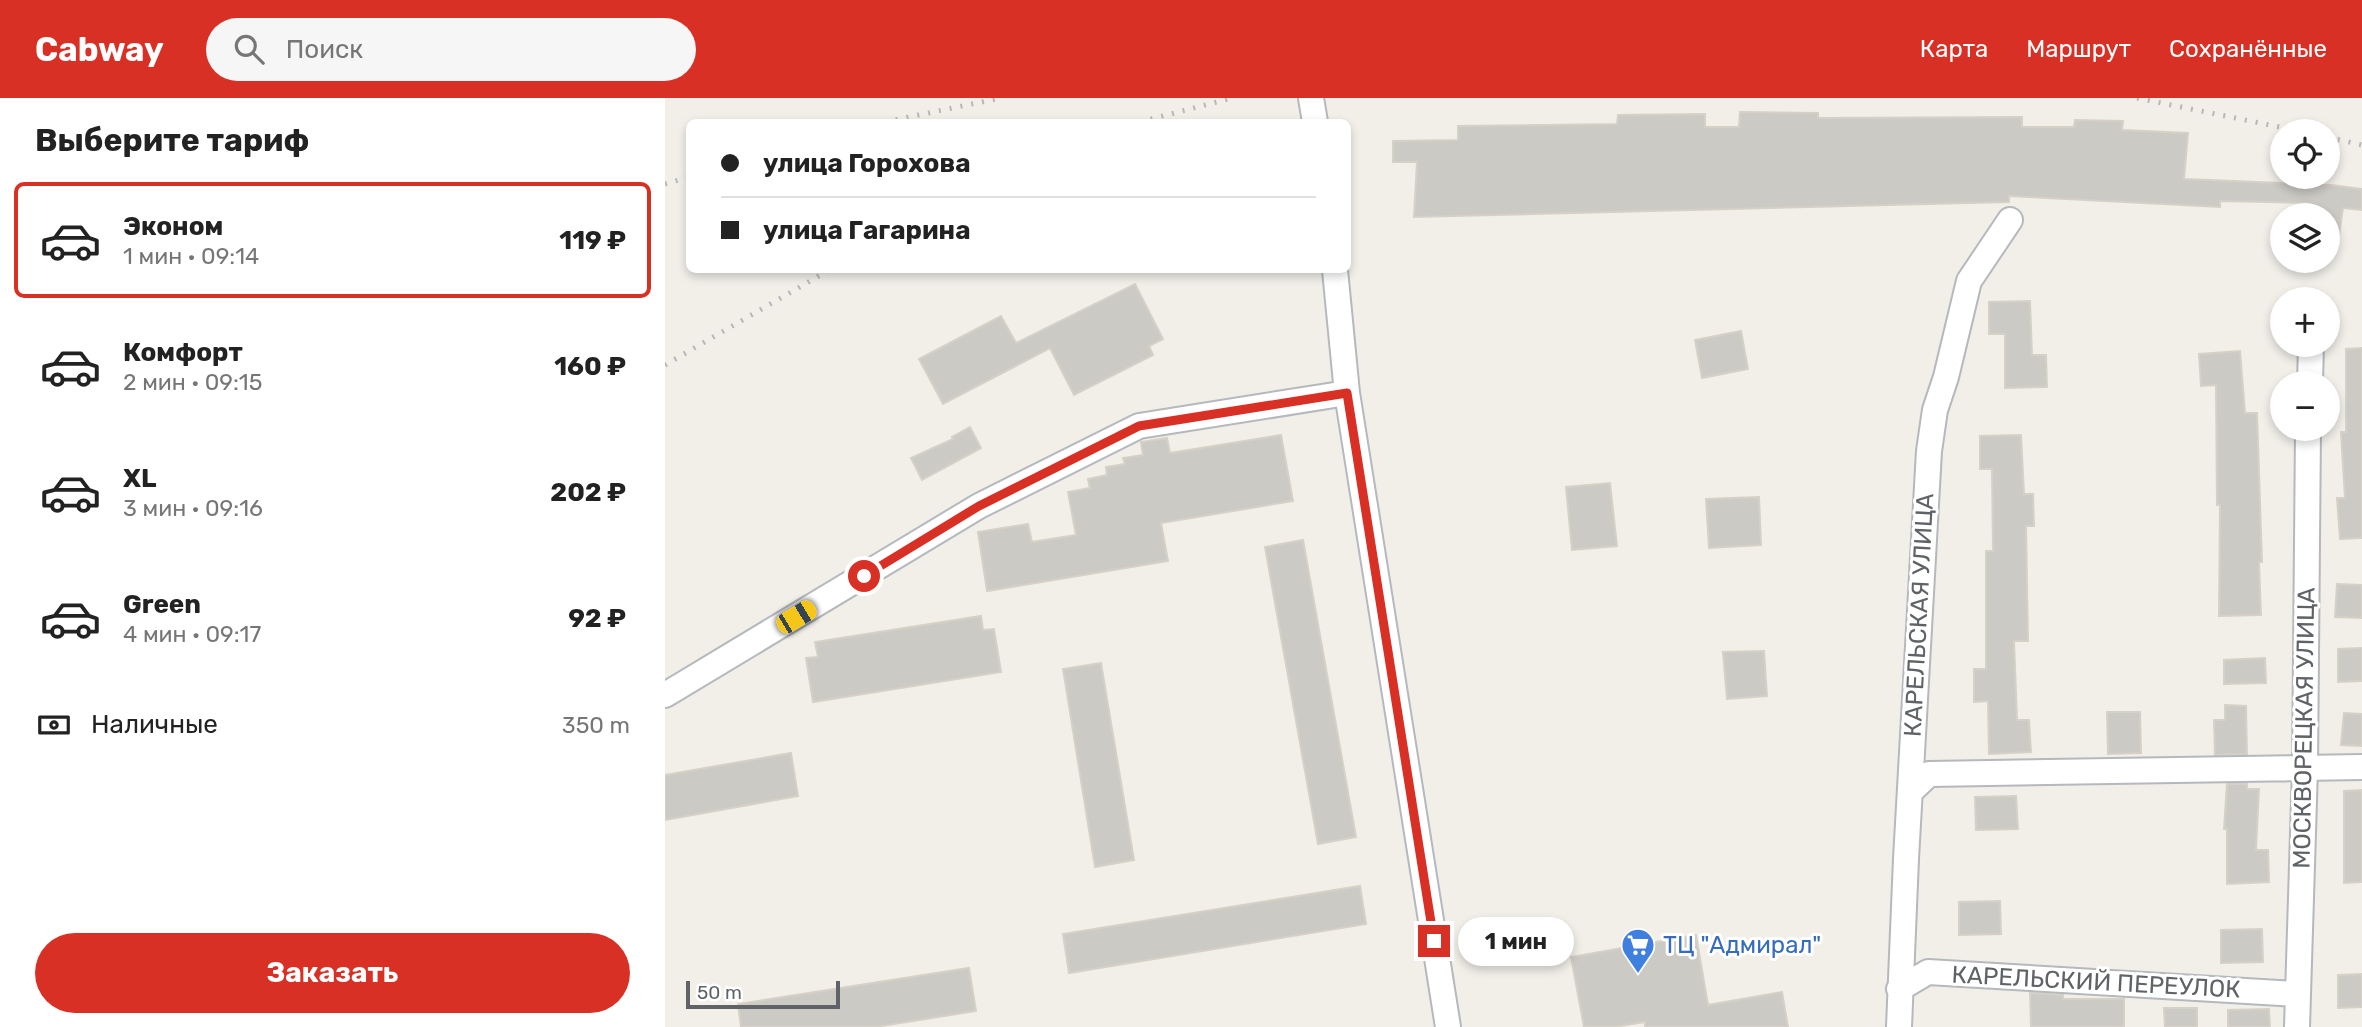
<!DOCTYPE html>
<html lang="ru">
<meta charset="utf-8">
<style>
body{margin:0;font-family:Rubik,sans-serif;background:#f6f6f6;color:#222;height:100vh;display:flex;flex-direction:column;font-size:26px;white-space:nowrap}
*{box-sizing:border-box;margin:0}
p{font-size:23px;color:#767676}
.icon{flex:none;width:38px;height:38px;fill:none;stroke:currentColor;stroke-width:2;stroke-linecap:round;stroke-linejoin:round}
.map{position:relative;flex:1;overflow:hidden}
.details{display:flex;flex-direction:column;background:#fff;width:665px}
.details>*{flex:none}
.banner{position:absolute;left:21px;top:21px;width:665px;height:154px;border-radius:10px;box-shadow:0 4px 10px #0003;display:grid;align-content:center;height:154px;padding:0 35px;background:#fff}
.buttons{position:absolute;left:1605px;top:21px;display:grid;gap:14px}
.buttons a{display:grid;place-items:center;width:70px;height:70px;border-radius:50%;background:#fff;box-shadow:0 4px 10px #0003;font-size:35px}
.scale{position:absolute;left:21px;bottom:18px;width:154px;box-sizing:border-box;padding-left:7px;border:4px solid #5f6368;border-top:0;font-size:19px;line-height:24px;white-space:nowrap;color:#5f6368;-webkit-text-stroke:5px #fff;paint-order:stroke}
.end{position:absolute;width:32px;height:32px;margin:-16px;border:9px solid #d93025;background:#fff;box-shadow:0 0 0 4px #fff}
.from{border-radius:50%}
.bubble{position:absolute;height:49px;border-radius:24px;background:#fff;box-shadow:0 4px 10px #0003;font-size:23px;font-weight:700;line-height:49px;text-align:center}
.car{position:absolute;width:21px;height:42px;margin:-21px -10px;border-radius:9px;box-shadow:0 0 5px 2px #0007;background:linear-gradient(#f5c518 24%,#345 0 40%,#f5c518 0 76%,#345 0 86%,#f5c518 0)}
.banner b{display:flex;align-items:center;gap:24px;height:66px;font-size:26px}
.banner b+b{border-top:2px solid #e0e0e0}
.banner i{width:18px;height:18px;background:#222}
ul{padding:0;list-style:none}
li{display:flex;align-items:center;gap:21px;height:116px;margin:0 14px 10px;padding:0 21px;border:4px solid transparent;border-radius:10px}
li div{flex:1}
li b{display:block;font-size:26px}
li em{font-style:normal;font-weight:700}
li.selected{border-color:#d93025}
li>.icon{width:63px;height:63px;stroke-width:1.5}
h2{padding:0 35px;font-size:32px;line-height:84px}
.pay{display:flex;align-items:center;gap:18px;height:77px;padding:0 35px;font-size:26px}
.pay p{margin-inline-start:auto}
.action{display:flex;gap:14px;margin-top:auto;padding:14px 35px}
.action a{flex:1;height:80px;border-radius:42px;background:#d93025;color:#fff;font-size:28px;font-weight:700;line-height:80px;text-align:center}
header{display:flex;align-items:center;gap:42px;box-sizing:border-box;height:98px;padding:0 35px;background:#d93025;color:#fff}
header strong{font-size:33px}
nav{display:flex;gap:38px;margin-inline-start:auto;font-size:24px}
.search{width:490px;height:63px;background:#f6f6f6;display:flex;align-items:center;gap:18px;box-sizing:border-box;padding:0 24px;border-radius:38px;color:#767676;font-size:26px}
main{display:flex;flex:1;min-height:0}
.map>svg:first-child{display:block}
.building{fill:#cccac5;stroke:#d6d1c6;stroke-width:2}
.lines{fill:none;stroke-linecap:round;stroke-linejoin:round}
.street-casing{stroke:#b5b8bc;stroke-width:28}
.street{stroke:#fff;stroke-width:24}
.rail{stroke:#b6b7b8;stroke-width:5;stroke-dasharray:2 9;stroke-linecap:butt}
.route{stroke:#d93025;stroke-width:9}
.labels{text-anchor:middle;stroke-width:6;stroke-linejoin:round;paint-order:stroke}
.street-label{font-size:24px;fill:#5f6368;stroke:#fff}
.shop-label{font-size:24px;fill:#366cbe;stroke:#fff;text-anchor:start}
</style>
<header>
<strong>Cabway</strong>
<div class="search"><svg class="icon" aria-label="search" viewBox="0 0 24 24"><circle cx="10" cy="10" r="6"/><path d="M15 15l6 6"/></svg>Поиск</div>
<nav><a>Карта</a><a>Маршрут</a><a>Сохранённые</a></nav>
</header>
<main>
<section class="details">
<h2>Выберите тариф</h2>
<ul>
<li class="selected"><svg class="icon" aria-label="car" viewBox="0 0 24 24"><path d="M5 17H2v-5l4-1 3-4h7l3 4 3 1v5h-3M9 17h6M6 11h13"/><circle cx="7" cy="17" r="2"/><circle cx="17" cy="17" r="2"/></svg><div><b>Эконом</b><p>1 мин · 09:14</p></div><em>119 ₽</em></li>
<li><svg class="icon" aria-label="car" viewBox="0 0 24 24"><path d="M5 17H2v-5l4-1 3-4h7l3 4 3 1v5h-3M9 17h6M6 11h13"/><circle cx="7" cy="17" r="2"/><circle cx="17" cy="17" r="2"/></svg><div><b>Комфорт</b><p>2 мин · 09:15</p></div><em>160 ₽</em></li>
<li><svg class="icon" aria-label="car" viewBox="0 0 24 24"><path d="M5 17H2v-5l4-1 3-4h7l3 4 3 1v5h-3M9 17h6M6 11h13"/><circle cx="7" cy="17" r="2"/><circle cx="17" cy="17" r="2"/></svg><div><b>XL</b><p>3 мин · 09:16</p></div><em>202 ₽</em></li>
<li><svg class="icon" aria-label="car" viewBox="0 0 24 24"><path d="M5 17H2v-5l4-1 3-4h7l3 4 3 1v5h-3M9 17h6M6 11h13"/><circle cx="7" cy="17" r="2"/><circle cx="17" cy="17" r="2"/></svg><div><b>Green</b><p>4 мин · 09:17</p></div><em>92 ₽</em></li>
</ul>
<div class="pay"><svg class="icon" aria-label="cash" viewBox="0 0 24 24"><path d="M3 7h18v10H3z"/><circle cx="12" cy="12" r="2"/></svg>Наличные<p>350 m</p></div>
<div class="action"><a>Заказать</a></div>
</section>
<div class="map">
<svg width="1697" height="929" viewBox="0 0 1697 929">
<rect width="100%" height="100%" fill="#f1efe8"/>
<path class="building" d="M 1075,14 L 1153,15 L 1153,20 L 1357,19 L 1357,29 L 1409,29 L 1410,22 L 1458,23 L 1457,32 L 1523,35 L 1519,81 L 1666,87 L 1697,91 L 1697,112 L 1678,110 L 1672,151 L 1662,150 L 1662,117 L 1643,117 L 1644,105 L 1555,103 L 1555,109 L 1344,98 L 1344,104 L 749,119 L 752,64 L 728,64 L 728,43 L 793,42 L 793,28 L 952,26 L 953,17 L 1040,16 L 1040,29 L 1074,29 Z
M 470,186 L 498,241 L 484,248 L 488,257 L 409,297 L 385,250 L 278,306 L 254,261 L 336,218 L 351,245 Z
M 1365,203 L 1367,257 L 1381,257 L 1382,289 L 1340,290 L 1340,236 L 1324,236 L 1324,204 Z
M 1076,233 L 1083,271 L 1037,280 L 1030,242 Z
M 1697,250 L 1697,440 L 1675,441 L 1672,400 L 1680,400 L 1676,334 L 1681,334 L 1681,251 Z
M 1575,253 L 1580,315 L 1592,315 L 1597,464 L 1594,464 L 1596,517 L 1554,518 L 1555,407 L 1552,407 L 1551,287 L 1536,288 L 1534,256 Z
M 305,329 L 316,350 L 257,382 L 246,360 L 288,341 L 287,339 Z
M 616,337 L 628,403 L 496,425 L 503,463 L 322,493 L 313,434 L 363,426 L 367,444 L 411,437 L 403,394 L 425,390 L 423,381 L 442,377 L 441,369 L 460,366 L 458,360 L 478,357 L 476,344 L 502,340 L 505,355 Z
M 1356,337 L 1359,396 L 1368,396 L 1369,428 L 1361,428 L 1363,543 L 1349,543 L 1352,622 L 1364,622 L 1366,654 L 1324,656 L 1323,603 L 1309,604 L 1309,571 L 1321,571 L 1321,453 L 1328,453 L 1327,371 L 1315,371 L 1315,338 Z
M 945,385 L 952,448 L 907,452 L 901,389 Z
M 1094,399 L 1096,447 L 1044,450 L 1041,401 Z
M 638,442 L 691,739 L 653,746 L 600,449 Z
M 1672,486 L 1697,487 L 1697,520 L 1670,519 Z
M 316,518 L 318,532 L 329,531 L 336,574 L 148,604 L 141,560 L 153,559 L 150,544 Z
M 1697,550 L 1697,583 L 1673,584 L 1673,551 Z
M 1099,553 L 1102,598 L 1062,601 L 1058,554 Z
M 1600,560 L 1601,585 L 1559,586 L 1559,562 Z
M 436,565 L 469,762 L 430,769 L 398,571 Z
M 1560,607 L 1581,608 L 1582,656 L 1550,657 L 1549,622 L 1560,622 Z
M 1442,614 L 1475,614 L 1476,655 L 1443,656 Z
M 1679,615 L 1697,616 L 1697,648 L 1676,647 Z
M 126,655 L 133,698 L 0,722 L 0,677 Z
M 1562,686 L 1582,686 L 1582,691 L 1594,691 L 1591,752 L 1603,752 L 1604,784 L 1562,786 L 1562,731 L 1559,731 Z
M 1697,692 L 1697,784 L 1679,785 L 1679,693 Z
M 1351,698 L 1353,731 L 1311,732 L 1310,699 Z
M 695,788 L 701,826 L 404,875 L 398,836 Z
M 1335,803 L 1336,836 L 1294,837 L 1294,804 Z
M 1597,831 L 1598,864 L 1556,865 L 1556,832 Z
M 1031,837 L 1043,907 L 1117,894 L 1123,929 L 980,929 L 980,924 L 949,929 L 919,929 L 906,859 Z
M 304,870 L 311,913 L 210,929 L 76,929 L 73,906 Z
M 1697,876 L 1697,909 L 1673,910 L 1673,877 Z
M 1365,895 L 1398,897 L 1398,901 L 1459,901 L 1459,929 L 1366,929 Z
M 1499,910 L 1532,910 L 1532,929 L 1500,929 Z
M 1604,911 L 1605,929 L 1563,929 L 1563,912 Z"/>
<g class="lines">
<defs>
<path id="street" d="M 646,0 L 650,24
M 670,172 L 682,295 L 783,929
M 1645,285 L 1646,247
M 0,597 L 314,408 L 474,328 L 682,295
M 1245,694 L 1264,676 L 1697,669
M 1234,891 L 1263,874 L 1632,896
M 1234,929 L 1241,761 L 1264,353 L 1270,312 L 1281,279 L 1304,183 L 1345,122
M 1632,929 L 1640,670 L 1643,331"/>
</defs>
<use href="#street" class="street-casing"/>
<use href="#street" class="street"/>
<path class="rail" d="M 1472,0 L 1634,33
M 220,24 L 336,0
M 475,24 L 567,0
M 1662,39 L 1697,47
M 0,86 L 24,79
M 0,267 L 164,172"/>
</g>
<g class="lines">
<path class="route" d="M 199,478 L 314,408 L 474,328 L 682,295 L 769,843"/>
</g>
<defs>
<symbol id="supermarket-pin" viewBox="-11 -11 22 30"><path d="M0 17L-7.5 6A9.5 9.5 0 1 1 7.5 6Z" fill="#3f7fe0" stroke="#fff"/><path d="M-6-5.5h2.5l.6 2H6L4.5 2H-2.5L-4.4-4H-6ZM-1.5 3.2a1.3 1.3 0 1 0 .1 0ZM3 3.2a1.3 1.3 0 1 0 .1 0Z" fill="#fff"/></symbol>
</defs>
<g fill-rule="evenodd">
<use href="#supermarket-pin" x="954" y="828" width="38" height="52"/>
</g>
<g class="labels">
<g class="street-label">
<text transform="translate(1254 517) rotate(-87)" y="8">КАРЕЛЬСКАЯ УЛИЦА</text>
<text transform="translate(1639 630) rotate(-89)" y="8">МОСКВОРЕЦКАЯ УЛИЦА</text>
<text transform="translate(1431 884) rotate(3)" y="8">КАРЕЛЬСКИЙ ПЕРЕУЛОК</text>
</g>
<g class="shop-label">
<text x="998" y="855">ТЦ "Адмирал"</text>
</g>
</g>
</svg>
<div class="buttons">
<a><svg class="icon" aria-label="locate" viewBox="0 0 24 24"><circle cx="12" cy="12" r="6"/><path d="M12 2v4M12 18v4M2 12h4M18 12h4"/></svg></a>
<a><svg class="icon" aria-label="layers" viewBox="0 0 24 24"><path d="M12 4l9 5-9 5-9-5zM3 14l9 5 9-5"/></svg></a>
<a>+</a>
<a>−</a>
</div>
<div class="scale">50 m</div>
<i class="end from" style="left:199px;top:478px"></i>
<i class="end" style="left:769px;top:843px"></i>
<div class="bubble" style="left:793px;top:819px;width:116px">1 мин</div>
<i class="car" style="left:131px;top:519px;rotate:59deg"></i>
<div class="banner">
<b><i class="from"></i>улица Горохова</b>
<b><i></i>улица Гагарина</b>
</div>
</div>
</main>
